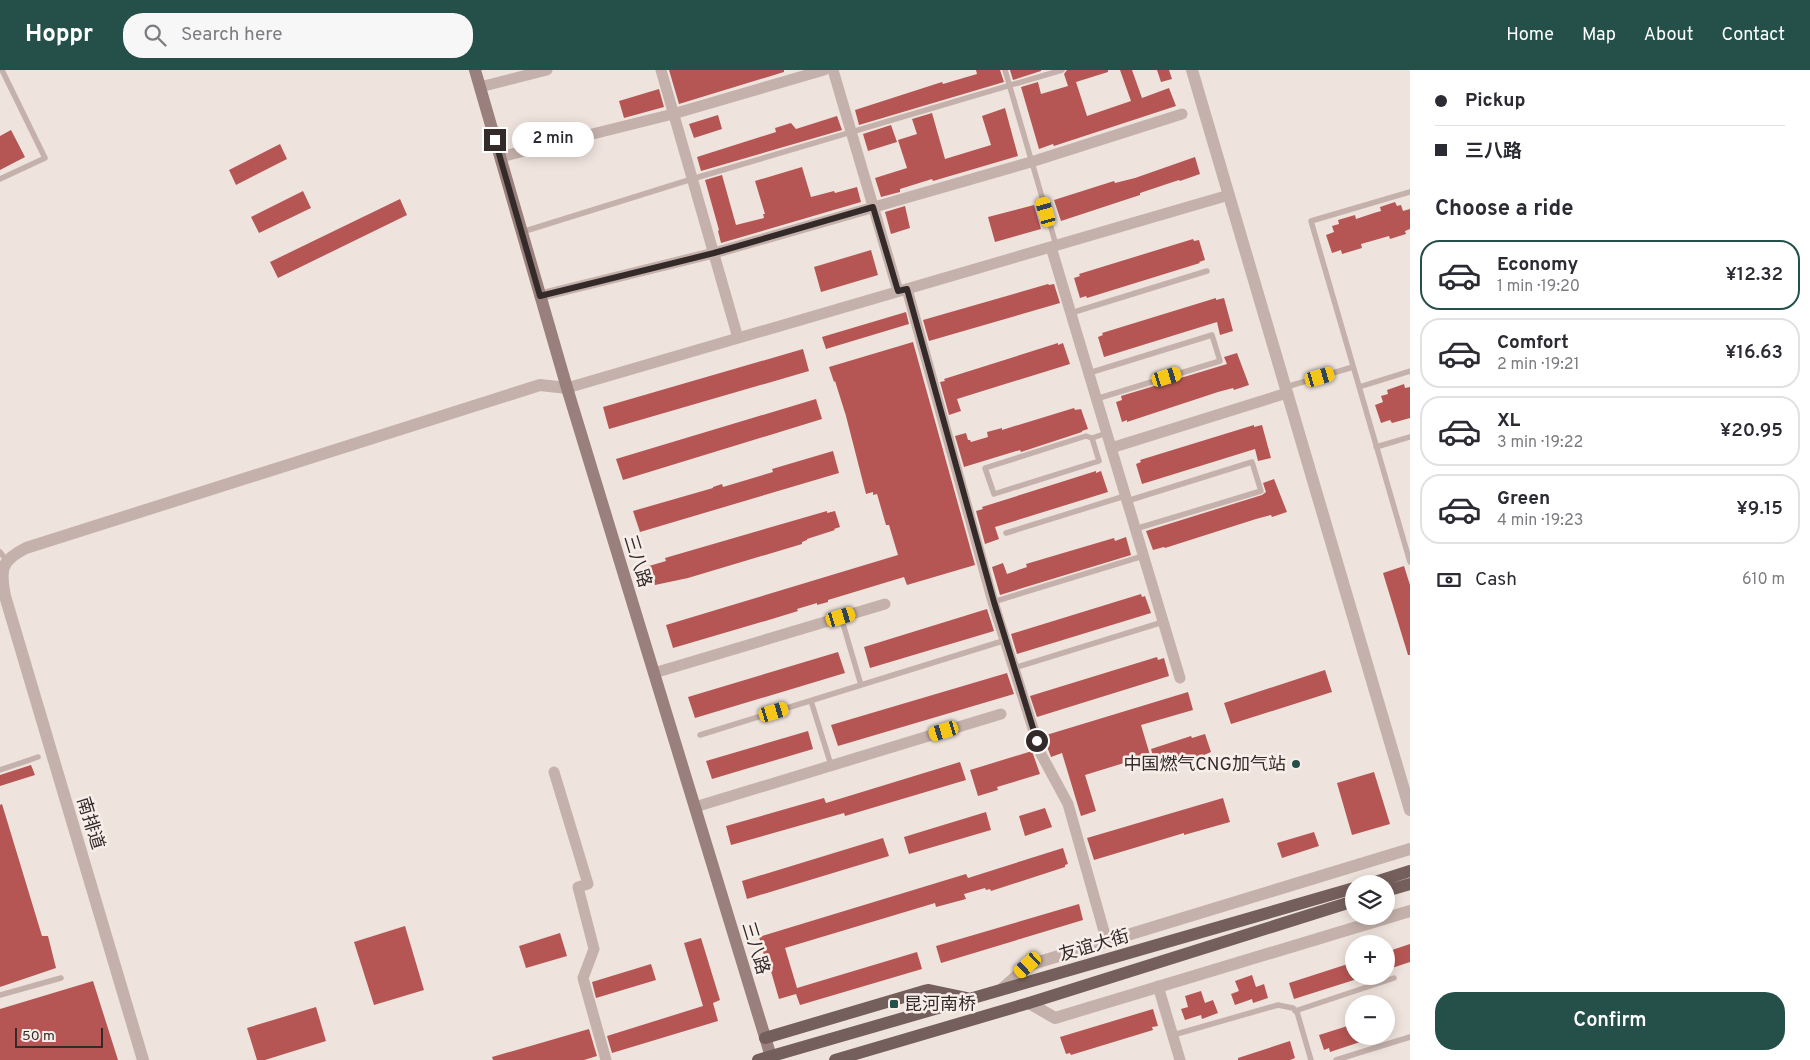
<!DOCTYPE html>
<meta charset="utf-8">
<style>
body{margin:0;font-family:Overpass,"Noto Sans SC",sans-serif;background:#f7f7f7;color:#2b2b33;height:100vh;display:flex;flex-direction:column;font-size:19px;white-space:nowrap}
*{box-sizing:border-box;margin:0}
p{font-size:16px;color:#7c7c81}
.icon{flex:none;width:28px;height:28px;fill:none;stroke:currentColor;stroke-width:2;stroke-linecap:round;stroke-linejoin:round}
.map{position:relative;flex:1;overflow:hidden}
.details{display:flex;flex-direction:column;background:#fff;width:400px}
.details>*{flex:none}
.guide{display:grid;align-content:center;height:110px;padding:0 25px;background:#fff}
.buttons{position:absolute;left:1345px;top:805px;display:grid;gap:10px}
.buttons a{display:grid;place-items:center;width:50px;height:50px;border-radius:50%;background:#fff;box-shadow:0 2px 12px #0003;font-size:25px}
.scale{position:absolute;left:15px;bottom:12px;width:88px;box-sizing:border-box;padding-left:5px;border:2px solid #342a29;border-top:0;font-size:14px;line-height:18px;white-space:nowrap;color:#342a29;-webkit-text-stroke:4px #f7eee9;paint-order:stroke}
.end{position:absolute;width:22px;height:22px;margin:-11px;border:6px solid #342a29;background:#fff;box-shadow:0 0 0 2px #fff}
.from{border-radius:50%}
.bubble{position:absolute;height:35px;border-radius:18px;background:#fff;box-shadow:0 2px 12px #0003;font-size:16px;font-weight:600;line-height:35px;text-align:center}
.car{position:absolute;width:15px;height:30px;margin:-15px -8px;border-radius:6px;box-shadow:0 0 4px 1px #0007;background:linear-gradient(#f5c518 24%,#345 0 40%,#f5c518 0 76%,#345 0 86%,#f5c518 0)}
.guide b{display:flex;align-items:center;gap:18px;height:48px;font-size:19px}
.guide b+b{border-top:1px solid #e1e1e2}
.guide i{width:12px;height:12px;background:#2b2b33}
ul{padding:0;list-style:none}
li{display:flex;align-items:center;gap:15px;height:70px;margin:0 10px 8px;padding:0 15px;border:2px solid #e1e1e2;border-radius:20px}
li div{flex:1}
li b{display:block;font-size:19px}
li em{font-style:normal;font-weight:600}
li.current{border-color:#245049}
li>.icon{width:45px;height:45px;stroke-width:1.5}
h2{padding:0 25px;font-size:22px;line-height:60px}
.pay{display:flex;align-items:center;gap:12px;height:55px;padding:0 25px;font-size:19px}
.pay p{margin-inline-start:auto}
.primary-button{display:flex;gap:10px;margin-top:auto;padding:10px 25px}
.primary-button a{flex:1;height:58px;border-radius:20px;background:#245049;color:#fff;font-size:20px;font-weight:600;line-height:58px;text-align:center}
header{display:flex;align-items:center;gap:30px;box-sizing:border-box;height:70px;padding:0 25px;background:#245049;color:#fff}
header strong{font-size:24px}
nav{display:flex;gap:28px;margin-inline-start:auto;font-size:18px}
.search{width:350px;height:45px;background:#f7f7f7;display:flex;align-items:center;gap:12px;box-sizing:border-box;padding:0 18px;border-radius:20px;color:#7c7c81;font-size:19px}
main{display:flex;flex:1;min-height:0}
.map>svg:first-child{display:block}
.building{fill:#b65654}
.lines{fill:none;stroke-linecap:round;stroke-linejoin:round}
.service{stroke:#c5b1ab;stroke-width:5.5}
.minor{stroke:#c5b1ab;stroke-width:11}
.tertiary{stroke:#c5b1ab;stroke-width:12}
.secondary{stroke:#99807d;stroke-width:12}
.primary{stroke:#745f5c;stroke-width:12}
.route{stroke:#342a29;stroke-width:6}
.poi-dot{fill:#245049;stroke:#f7eee9;stroke-width:2}
.labels{text-anchor:middle;stroke-width:5;stroke-linejoin:round;paint-order:stroke}
.street-label{font-size:18px;fill:#342a29;stroke:#f7eee9}
.poi-label{font-size:18px;fill:#342a29;stroke:#f7eee9;text-anchor:end}
</style>
<header>
<strong>Hoppr</strong>
<div class="search"><svg class="icon" aria-label="search" viewBox="0 0 24 24"><circle cx="10" cy="10" r="6"/><path d="M15 15l6 6"/></svg>Search here</div>
<nav><a>Home</a><a>Map</a><a>About</a><a>Contact</a></nav>
</header>
<main>
<div class="map">
<svg width="1410" height="990" viewBox="0 0 1410 990">
<rect width="100%" height="100%" fill="#efe3dd"/>
<path class="building" d="M 669,0 L 784,0 L 784,2 L 679,34 Z
M 976,0 L 1000,0 L 1004,12 L 859,55 L 855,40 L 942,12 L 943,14 L 977,4 Z
M 1010,0 L 1041,0 L 1041,1 L 1013,10 Z
M 1067,0 L 1108,0 L 1108,2 L 1076,12 L 1087,46 L 1131,31 L 1120,0 L 1132,0 L 1142,28 L 1169,18 L 1176,36 L 1054,76 L 1053,74 L 1039,79 L 1021,17 L 1038,12 L 1041,24 L 1068,16 L 1064,4 Z
M 1157,0 L 1169,0 L 1172,9 L 1161,12 Z
M 659,19 L 664,37 L 624,48 L 619,31 Z
M 1005,38 L 1018,86 L 933,111 L 932,109 L 900,119 L 900,122 L 881,127 L 875,108 L 907,98 L 898,70 L 917,64 L 912,49 L 932,43 L 945,89 L 991,75 L 982,46 Z
M 718,45 L 722,59 L 694,68 L 689,54 Z
M 837,46 L 842,60 L 701,101 L 697,87 L 776,62 L 775,58 L 791,53 L 796,59 Z
M 891,55 L 897,72 L 868,81 L 863,64 Z
M 11,60 L 25,87 L 0,100 L 0,66 Z
M 280,74 L 287,89 L 236,115 L 229,100 Z
M 1195,87 L 1200,104 L 1180,111 L 1179,110 L 1140,123 L 1140,125 L 1061,151 L 1054,130 L 1114,111 L 1115,113 L 1135,108 Z
M 802,97 L 811,127 L 834,121 L 835,123 L 857,117 L 861,132 L 721,173 L 718,161 L 719,160 L 705,110 L 722,105 L 736,155 L 764,148 L 763,144 L 765,144 L 755,111 Z
M 303,121 L 311,138 L 259,163 L 251,147 Z
M 400,129 L 407,145 L 278,208 L 270,192 Z
M 1395,132 L 1397,136 L 1401,135 L 1403,141 L 1410,139 L 1410,159 L 1405,161 L 1406,164 L 1390,169 L 1389,166 L 1361,174 L 1362,178 L 1342,184 L 1341,180 L 1332,183 L 1326,165 L 1334,162 L 1332,156 L 1339,154 L 1338,150 L 1355,145 L 1356,149 L 1374,143 L 1381,141 L 1380,137 Z
M 1034,135 L 1041,159 L 995,172 L 988,147 Z
M 905,136 L 910,158 L 891,164 L 885,142 Z
M 1193,169 L 1194,171 L 1199,170 L 1205,190 L 1199,192 L 1200,193 L 1087,228 L 1086,226 L 1080,228 L 1074,208 L 1080,206 L 1079,204 Z
M 871,180 L 878,205 L 821,222 L 814,197 Z
M 1048,214 L 1049,215 L 1054,214 L 1060,233 L 929,271 L 923,250 Z
M 1216,228 L 1216,230 L 1224,228 L 1233,261 L 1220,265 L 1217,252 L 1104,287 L 1098,267 L 1103,265 L 1102,263 Z
M 906,242 L 909,254 L 826,279 L 822,267 Z
M 913,272 L 975,495 L 907,515 L 904,507 L 828,530 L 828,532 L 817,535 L 817,533 L 797,539 L 798,541 L 772,549 L 673,578 L 666,555 L 898,485 L 889,455 L 886,455 L 877,424 L 873,425 L 873,422 L 866,424 L 846,346 L 835,311 L 834,312 L 829,297 Z
M 1058,273 L 1058,275 L 1063,273 L 1070,294 L 957,329 L 961,341 L 949,345 L 940,312 L 945,311 L 944,309 Z
M 803,279 L 809,301 L 609,359 L 603,337 Z
M 1237,283 L 1249,315 L 1234,320 L 1233,318 L 1218,322 L 1127,352 L 1127,350 L 1122,352 L 1116,332 L 1122,330 L 1121,326 L 1227,294 L 1224,287 Z
M 1404,314 L 1405,318 L 1410,317 L 1410,348 L 1392,353 L 1390,350 L 1381,353 L 1375,335 L 1383,332 L 1381,326 L 1388,324 L 1387,320 Z
M 816,329 L 822,349 L 623,410 L 616,389 Z
M 1074,338 L 1075,340 L 1081,339 L 1088,359 L 1082,361 L 1082,362 L 1021,382 L 1020,380 L 964,397 L 955,366 L 966,363 L 968,370 L 970,370 L 971,372 L 988,367 L 987,362 L 1002,358 L 1002,360 Z
M 1254,355 L 1254,357 L 1262,355 L 1271,388 L 1258,391 L 1255,379 L 1142,414 L 1136,394 L 1141,392 L 1140,390 Z
M 833,381 L 839,403 L 640,462 L 633,441 L 713,418 L 713,417 L 722,414 L 723,417 L 773,402 L 772,399 Z
M 1096,401 L 1096,403 L 1101,401 L 1108,422 L 995,457 L 999,469 L 985,474 L 976,441 L 983,439 L 982,437 Z
M 1274,409 L 1287,442 L 1272,447 L 1271,445 L 1256,449 L 1165,478 L 1164,477 L 1153,480 L 1146,461 L 1262,425 L 1266,422 L 1263,413 Z
M 827,441 L 827,443 L 835,441 L 840,457 L 834,459 L 835,460 L 807,469 L 807,470 L 802,472 L 802,474 L 688,508 L 655,515 L 649,496 L 666,491 L 665,488 Z
M 1126,467 L 1131,485 L 1000,525 L 992,497 L 1003,493 L 1007,504 L 1027,497 L 1026,494 L 1114,468 L 1115,471 Z
M 1404,496 L 1410,515 L 1410,585 L 1408,585 L 1383,503 Z
M 1141,524 L 1142,527 L 1145,526 L 1151,543 L 1017,584 L 1011,564 Z
M 987,539 L 994,561 L 870,598 L 864,577 Z
M 838,582 L 845,603 L 695,648 L 688,627 Z
M 1157,587 L 1158,590 L 1164,588 L 1169,606 L 1037,647 L 1030,626 Z
M 1325,600 L 1332,622 L 1231,654 L 1224,633 Z
M 1007,603 L 1014,624 L 838,676 L 831,655 Z
M 1188,622 L 1193,640 L 1141,655 L 1150,685 L 1085,705 L 1096,741 L 1081,746 L 1062,683 L 1051,687 L 1043,666 Z
M 808,661 L 813,679 L 712,709 L 706,691 Z
M 1205,664 L 1211,682 L 1204,685 L 1204,686 L 1164,699 L 1163,698 L 1157,700 L 1151,679 L 1191,666 L 1192,668 Z
M 1032,681 L 1040,704 L 997,717 L 998,720 L 978,726 L 970,700 Z
M 960,692 L 966,710 L 845,746 L 844,743 L 731,775 L 726,756 L 824,728 L 826,733 Z
M 31,695 L 35,705 L 0,716 L 0,705 Z
M 1374,702 L 1390,754 L 1352,765 L 1337,713 Z
M 1223,728 L 1230,752 L 1184,765 L 1184,763 L 1094,790 L 1087,768 Z
M 2,734 L 42,866 L 48,866 L 56,898 L 0,917 L 0,735 Z
M 1045,738 L 1052,757 L 1025,766 L 1019,746 Z
M 986,742 L 991,760 L 909,784 L 904,767 Z
M 1314,762 L 1319,776 L 1282,788 L 1277,773 Z
M 883,768 L 889,786 L 747,829 L 742,811 Z
M 1063,778 L 1068,794 L 1065,795 L 1065,797 L 991,821 L 990,819 L 986,820 L 985,818 L 964,824 L 966,829 L 936,837 L 935,833 L 785,878 L 797,918 L 917,882 L 922,899 L 800,935 L 796,924 L 779,929 L 766,884 L 764,885 L 759,867 L 966,804 L 968,808 Z
M 1079,834 L 1083,850 L 941,893 L 936,876 Z
M 405,856 L 424,920 L 374,935 L 354,872 Z
M 560,863 L 567,886 L 526,898 L 519,876 Z
M 701,868 L 720,930 L 713,933 L 718,951 L 612,983 L 607,966 L 703,936 L 684,873 Z
M 1410,874 L 1410,892 L 1386,900 L 1386,882 Z
M 1354,892 L 1354,910 L 1294,929 L 1289,913 Z
M 651,894 L 656,910 L 596,928 L 592,912 Z
M 1252,905 L 1256,917 L 1264,914 L 1268,928 L 1253,933 L 1252,929 L 1235,935 L 1231,924 L 1239,921 L 1235,911 Z
M 93,911 L 118,990 L 0,990 L 0,939 Z
M 1201,921 L 1205,933 L 1213,930 L 1218,943 L 1202,949 L 1201,945 L 1185,950 L 1181,939 L 1188,937 L 1185,926 Z
M 316,937 L 326,971 L 265,990 L 257,990 L 247,958 Z
M 1153,939 L 1158,956 L 1152,957 L 1153,960 L 1071,985 L 1070,983 L 1066,984 L 1060,967 Z
M 1354,954 L 1354,966 L 1372,966 L 1372,968 L 1330,982 L 1329,978 L 1324,980 L 1319,965 Z
M 589,959 L 597,986 L 584,990 L 493,990 L 492,987 Z
M 1290,971 L 1295,988 L 1290,990 L 1238,990 L 1238,988 Z"/>
<g class="lines">
<path class="service" d="M 1005,0 L 1056,175
M 0,109 L 45,88 L 2,0
M 1410,122 L 1311,151 L 1410,492
M 522,162 L 692,109 L 1062,0
M 1071,243 L 1207,201
M 1089,303 L 1212,265 L 1220,291 L 1096,329
M 1286,317 L 1353,297
M 1359,317 L 1410,301
M 1092,368 L 1099,391 L 994,424 L 985,398 L 1086,366 L 1092,368 L 1107,363
M 1376,377 L 1410,367
M 1127,431 L 1252,392 L 1261,421 L 1135,459
M 1006,463 L 1125,426
M 0,482 L 7,491
M 993,532 L 1143,486
M 841,547 L 861,615
M 1014,598 L 1163,552
M 811,631 L 831,695
M 700,665 L 1006,570
M 0,700 L 38,687
M 0,925 L 61,908
M 1295,941 L 1394,908
M 1173,965 L 1278,935 L 1293,938 L 1297,942 L 1311,990
M 1336,990 L 1410,967"/>
<path class="minor" d="M 661,0 L 738,268
M 833,0 L 898,221
M 480,17 L 547,0
M 500,87 L 673,44 L 824,0
M 1051,177 L 1180,608
M 907,219 L 993,532 L 1041,684 L 1068,734 L 1107,872
M 540,226 L 714,183 L 1031,92 L 1182,44
M 567,318 L 1229,125
M 1111,378 L 1287,323
M 654,603 L 885,534
M 554,702 L 588,814 L 578,817 L 594,879 L 583,908 L 606,990
M 695,737 L 1001,644
M 1158,916 L 1180,990"/>
<path class="tertiary" d="M 1192,0 L 1410,740
M 1002,919 L 1029,895 L 1410,779
M 1029,933 L 1055,948 L 1410,841
M 143,990 L 5,526 C 0,500 0,491 26,478 L 540,315 L 567,318"/>
<path class="secondary" d="M 475,0 L 567,318 L 772,990"/>
<path class="primary" d="M 1369,814 L 1410,801
M 1386,821 L 1410,814
M 765,968 L 924,921 L 929,920 L 967,928
M 758,990 L 1354,818
M 835,990 L 1029,933 L 1354,831"/>
</g>
<g class="lines">
<path class="route" d="M 495,70 L 540,226 L 714,183 L 873,137 L 898,221 L 907,219 L 994,532 L 1037,671"/>
</g>
<g class="poi-dot">
<circle cx="1296" cy="694" r="5"/>
<rect x="889" y="929" width="10" height="10" rx="2.5"/>
</g>
<g class="labels">
<g class="street-label">
<text transform="translate(638 491) rotate(73)" y="6">三八路</text>
<text transform="translate(91 753) rotate(73)" y="6">南排道</text>
<text transform="translate(1094 875) rotate(-16)" y="6">友谊大街</text>
<text transform="translate(756 878) rotate(73)" y="6">三八路</text>
</g>
<g class="poi-label">
<text x="1286" y="700">中国燃气CNG加气站</text>
<text x="904" y="940" text-anchor="start">昆河南桥</text>
</g>
</g>
</svg>
<div class="buttons">
<a><svg class="icon" aria-label="layers" viewBox="0 0 24 24"><path d="M12 4l9 5-9 5-9-5zM3 14l9 5 9-5"/></svg></a>
<a>+</a>
<a>−</a>
</div>
<div class="scale">50 m</div>
<i class="end from" style="left:1037px;top:671px"></i>
<i class="end" style="left:495px;top:70px"></i>
<div class="bubble" style="left:512px;top:52px;width:82px">2 min</div>
<i class="car" style="left:1046px;top:142px;rotate:344deg"></i>
<i class="car" style="left:1167px;top:307px;rotate:73deg"></i>
<i class="car" style="left:1320px;top:307px;rotate:74deg"></i>
<i class="car" style="left:841px;top:547px;rotate:73deg"></i>
<i class="car" style="left:774px;top:642px;rotate:73deg"></i>
<i class="car" style="left:944px;top:661px;rotate:253deg"></i>
<i class="car" style="left:1028px;top:895px;rotate:228deg"></i>
</div>
<section class="details">
<div class="guide">
<b><i class="from"></i>Pickup</b>
<b><i></i>三八路</b>
</div>
<h2>Choose a ride</h2>
<ul>
<li class="current"><svg class="icon" aria-label="car" viewBox="0 0 24 24"><path d="M5 17H2v-5l4-1 3-4h7l3 4 3 1v5h-3M9 17h6M6 11h13"/><circle cx="7" cy="17" r="2"/><circle cx="17" cy="17" r="2"/></svg><div><b>Economy</b><p>1 min · 19:20</p></div><em>¥12.32</em></li>
<li><svg class="icon" aria-label="car" viewBox="0 0 24 24"><path d="M5 17H2v-5l4-1 3-4h7l3 4 3 1v5h-3M9 17h6M6 11h13"/><circle cx="7" cy="17" r="2"/><circle cx="17" cy="17" r="2"/></svg><div><b>Comfort</b><p>2 min · 19:21</p></div><em>¥16.63</em></li>
<li><svg class="icon" aria-label="car" viewBox="0 0 24 24"><path d="M5 17H2v-5l4-1 3-4h7l3 4 3 1v5h-3M9 17h6M6 11h13"/><circle cx="7" cy="17" r="2"/><circle cx="17" cy="17" r="2"/></svg><div><b>XL</b><p>3 min · 19:22</p></div><em>¥20.95</em></li>
<li><svg class="icon" aria-label="car" viewBox="0 0 24 24"><path d="M5 17H2v-5l4-1 3-4h7l3 4 3 1v5h-3M9 17h6M6 11h13"/><circle cx="7" cy="17" r="2"/><circle cx="17" cy="17" r="2"/></svg><div><b>Green</b><p>4 min · 19:23</p></div><em>¥9.15</em></li>
</ul>
<div class="pay"><svg class="icon" aria-label="cash" viewBox="0 0 24 24"><path d="M3 7h18v10H3z"/><circle cx="12" cy="12" r="2"/></svg>Cash<p>610 m</p></div>
<div class="primary-button"><a>Confirm</a></div>
</section>
</main>
